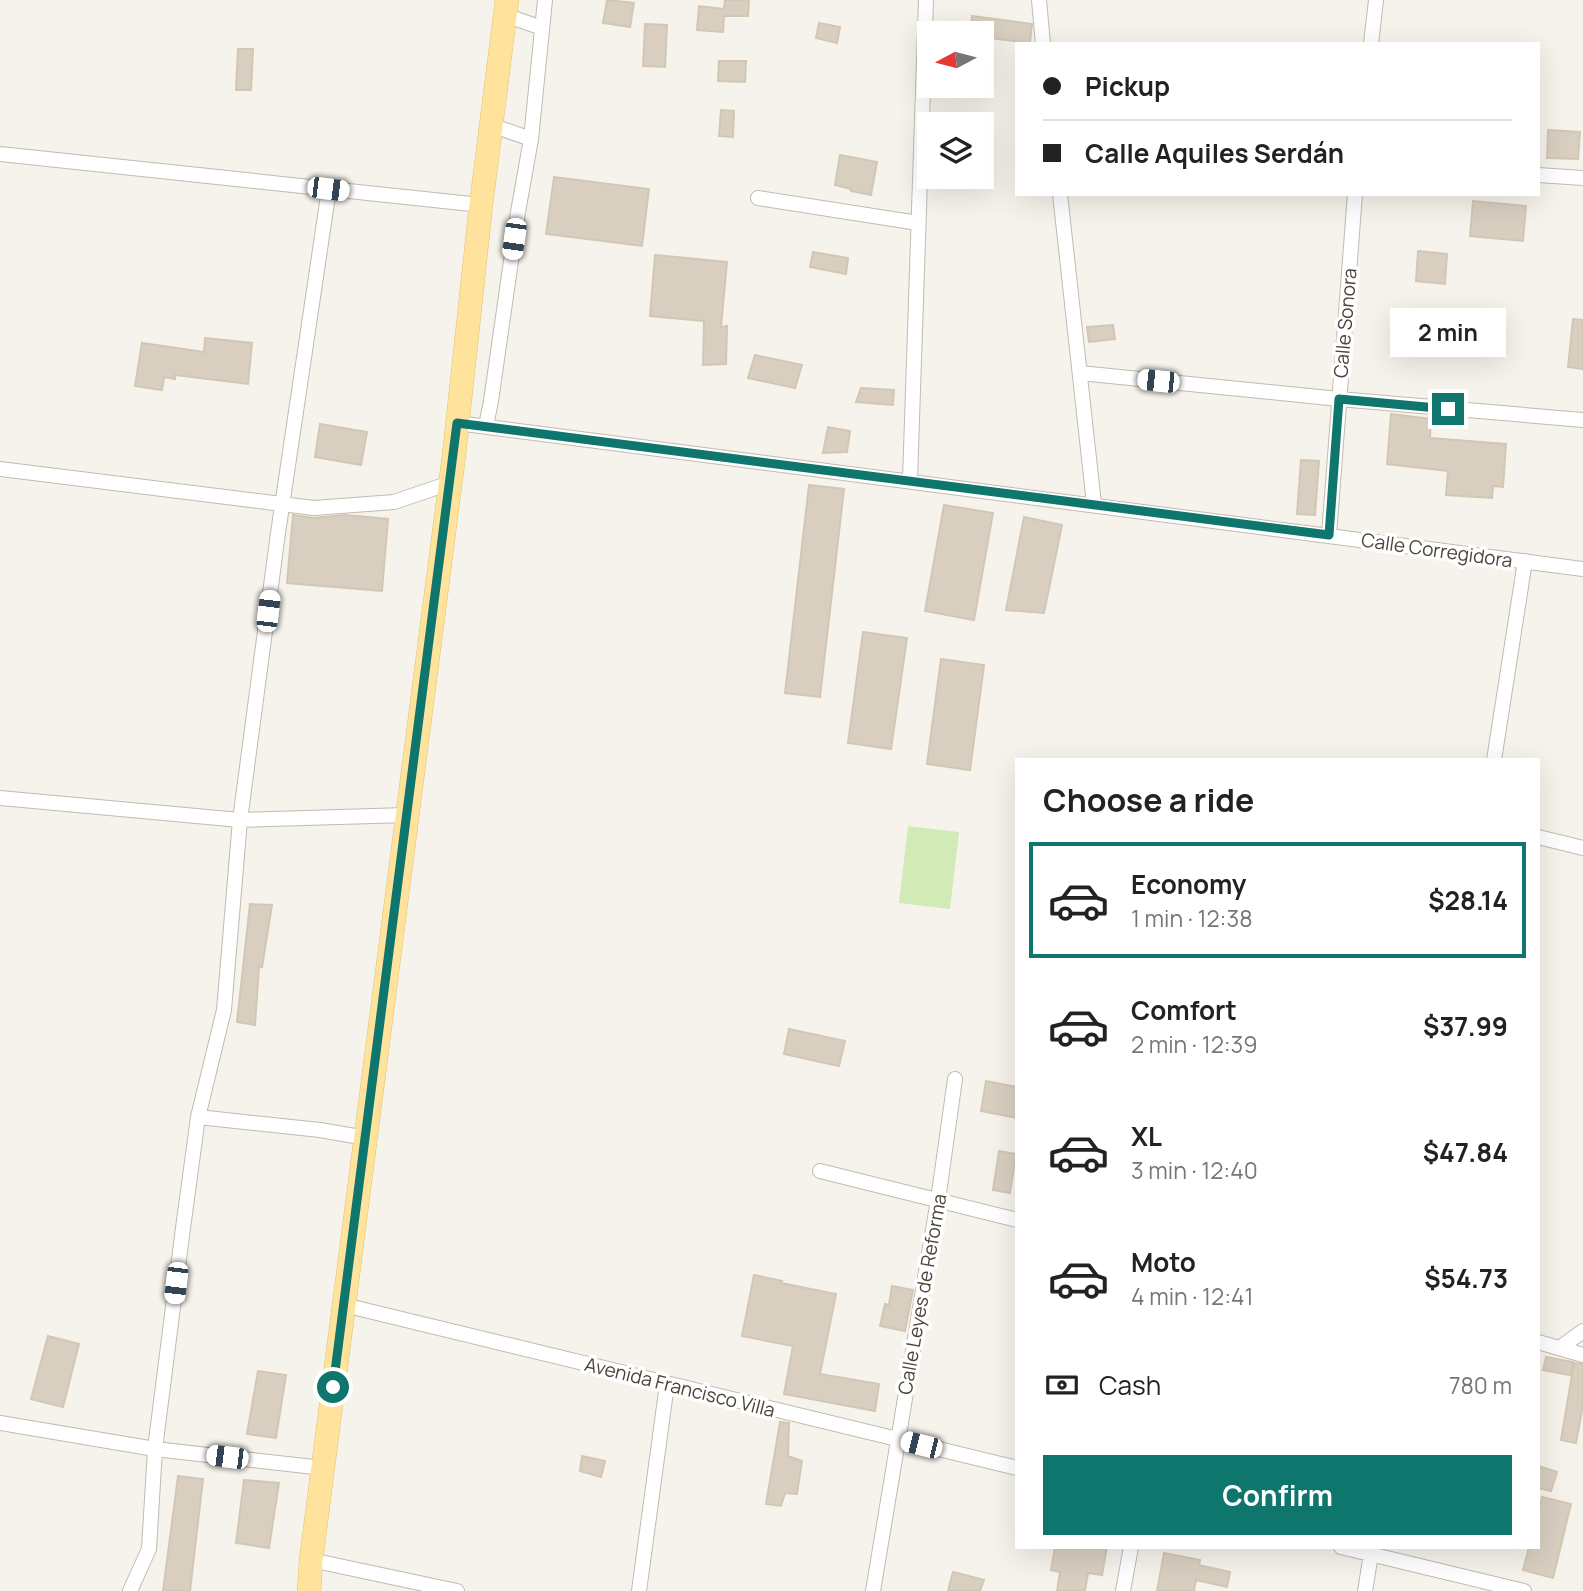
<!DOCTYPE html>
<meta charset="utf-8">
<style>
body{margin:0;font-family:Manrope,sans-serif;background:#f6f6f6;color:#222;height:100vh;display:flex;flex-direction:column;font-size:26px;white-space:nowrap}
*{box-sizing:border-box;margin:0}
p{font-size:23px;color:#767676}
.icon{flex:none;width:38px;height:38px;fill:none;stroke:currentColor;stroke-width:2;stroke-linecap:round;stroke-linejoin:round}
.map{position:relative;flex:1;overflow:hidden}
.details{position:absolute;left:1015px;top:758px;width:525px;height:791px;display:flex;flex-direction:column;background:#fff;border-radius:0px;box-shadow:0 7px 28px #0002}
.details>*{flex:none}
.banner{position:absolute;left:1015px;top:42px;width:525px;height:154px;border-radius:0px;box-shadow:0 7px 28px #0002;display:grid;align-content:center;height:154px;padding:0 28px;background:#fff}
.needle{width:46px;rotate:263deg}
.tools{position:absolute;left:917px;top:21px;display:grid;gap:14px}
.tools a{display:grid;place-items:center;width:77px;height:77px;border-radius:0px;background:#fff;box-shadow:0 7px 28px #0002;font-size:35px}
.end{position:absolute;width:32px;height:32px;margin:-16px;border:9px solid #0f766e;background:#fff;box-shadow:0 0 0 4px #fff}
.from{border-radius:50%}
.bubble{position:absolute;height:49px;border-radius:0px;background:#fff;box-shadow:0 7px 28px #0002;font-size:23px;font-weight:700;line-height:49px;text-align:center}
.car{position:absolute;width:21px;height:42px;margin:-21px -10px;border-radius:9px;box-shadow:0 0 5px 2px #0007;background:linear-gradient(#fff 24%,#345 0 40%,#fff 0 76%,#345 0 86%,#fff 0)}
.banner b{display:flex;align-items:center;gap:24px;height:66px;font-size:26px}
.banner b+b{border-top:2px solid #e0e0e0}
.banner i{width:18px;height:18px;background:#222}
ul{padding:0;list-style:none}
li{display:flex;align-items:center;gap:21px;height:116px;margin:0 14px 10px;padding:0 14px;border:4px solid transparent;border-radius:0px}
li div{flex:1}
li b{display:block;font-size:26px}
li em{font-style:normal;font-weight:700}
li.active{border-color:#0f766e}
li>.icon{width:63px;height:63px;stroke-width:1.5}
h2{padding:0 28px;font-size:32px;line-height:84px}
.pay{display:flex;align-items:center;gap:18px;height:77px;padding:0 28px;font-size:26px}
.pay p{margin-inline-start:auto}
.button{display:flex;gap:14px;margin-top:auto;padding:14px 28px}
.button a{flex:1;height:80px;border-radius:0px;background:#0f766e;color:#fff;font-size:28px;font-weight:700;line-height:80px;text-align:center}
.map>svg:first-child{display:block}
.green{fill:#d2eab5}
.building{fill:#d8cfc1;stroke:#d3c7b4;stroke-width:2}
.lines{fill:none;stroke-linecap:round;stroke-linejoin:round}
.minor-casing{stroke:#c2bbae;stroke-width:16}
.primary-casing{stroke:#e6c16a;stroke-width:24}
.minor{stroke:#fff;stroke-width:14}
.primary{stroke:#ffe39c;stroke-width:23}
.route{stroke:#0f766e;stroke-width:9}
.labels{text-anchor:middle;stroke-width:7;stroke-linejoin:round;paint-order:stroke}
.street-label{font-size:19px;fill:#4b4439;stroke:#fff}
</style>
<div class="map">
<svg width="1583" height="1591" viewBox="0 0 1583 1591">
<rect width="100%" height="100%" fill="#f6f3ec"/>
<path class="green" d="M 908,826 L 959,832 L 950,909 L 899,903 Z"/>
<path class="building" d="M 607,0 L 634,3 L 630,27 L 603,23 Z
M 725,0 L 749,0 L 748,16 L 724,16 L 723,32 L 697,30 L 699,6 L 724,9 Z
M 972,16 L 1032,24 L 1030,43 L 982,37 L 982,33 L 970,33 Z
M 819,23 L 840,27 L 837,43 L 816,38 Z
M 645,24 L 667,25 L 665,67 L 643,66 Z
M 238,49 L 253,49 L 251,90 L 236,90 Z
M 719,61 L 746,61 L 745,82 L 718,81 Z
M 721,110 L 734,111 L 733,137 L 719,136 Z
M 1548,130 L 1580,132 L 1578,159 L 1547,158 Z
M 840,155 L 877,162 L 871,195 L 851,191 L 851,189 L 835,185 Z
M 554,177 L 649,189 L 642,246 L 546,234 Z
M 1473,201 L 1526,206 L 1523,241 L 1470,236 Z
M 1418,251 L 1447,254 L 1445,284 L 1416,281 Z
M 813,252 L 848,258 L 846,274 L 810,267 Z
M 655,255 L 727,262 L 721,327 L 727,326 L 726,364 L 703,365 L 704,321 L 650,316 Z
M 1466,314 L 1498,318 L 1495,351 L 1462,349 Z
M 1573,319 L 1583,320 L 1583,369 L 1568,367 Z
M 1113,325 L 1115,339 L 1089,342 L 1087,327 Z
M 205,338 L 252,343 L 248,384 L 175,375 L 175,379 L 164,377 L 162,390 L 135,386 L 142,343 L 204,352 Z
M 755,355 L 802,365 L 795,388 L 748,378 Z
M 861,388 L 894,390 L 893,405 L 856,402 Z
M 1391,414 L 1431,419 L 1430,438 L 1506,444 L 1503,487 L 1493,486 L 1492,498 L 1446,495 L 1448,471 L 1387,464 Z
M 320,424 L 367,432 L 361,465 L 315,457 Z
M 828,427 L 850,431 L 847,452 L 823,453 Z
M 1301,460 L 1319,461 L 1315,515 L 1297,514 Z
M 809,485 L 844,489 L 820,697 L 785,693 Z
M 944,505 L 993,513 L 974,620 L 925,611 Z
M 293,515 L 314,518 L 345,515 L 388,519 L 382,591 L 287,583 Z
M 1024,517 L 1062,525 L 1044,613 L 1006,610 Z
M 863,632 L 907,638 L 891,749 L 848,743 Z
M 941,659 L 984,665 L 970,770 L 927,764 Z
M 250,904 L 272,905 L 262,967 L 259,967 L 255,1025 L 237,1022 Z
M 789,1029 L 845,1041 L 839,1066 L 784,1054 Z
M 986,1081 L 1017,1087 L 1017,1118 L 981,1111 Z
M 999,1151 L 1016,1154 L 1010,1193 L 993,1190 Z
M 754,1275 L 782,1281 L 781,1283 L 836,1294 L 820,1374 L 879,1384 L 875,1411 L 784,1394 L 793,1346 L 742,1336 Z
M 892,1286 L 913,1290 L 905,1331 L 880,1326 L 885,1304 L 889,1305 Z
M 48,1336 L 79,1344 L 63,1407 L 31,1399 Z
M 1546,1357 L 1573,1362 L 1570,1375 L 1543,1370 Z
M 1574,1363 L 1583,1364 L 1583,1405 L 1576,1443 L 1561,1440 Z
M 258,1371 L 286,1375 L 276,1438 L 247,1434 Z
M 780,1422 L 789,1423 L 788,1456 L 802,1461 L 797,1494 L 785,1493 L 781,1506 L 766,1504 Z
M 582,1456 L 605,1461 L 601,1477 L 580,1471 Z
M 1538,1466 L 1557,1472 L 1551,1491 L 1538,1488 Z
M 178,1476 L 203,1479 L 190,1591 L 163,1591 Z
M 244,1480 L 279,1483 L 269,1548 L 236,1543 Z
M 1542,1497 L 1571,1504 L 1553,1578 L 1523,1570 L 1529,1547 L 1538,1547 L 1538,1513 Z
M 1055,1547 L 1107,1547 L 1102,1575 L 1088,1573 L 1085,1591 L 1057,1591 L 1060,1572 L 1051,1570 Z
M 1164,1553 L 1200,1560 L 1199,1565 L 1230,1572 L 1227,1587 L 1196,1580 L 1194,1591 L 1157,1591 Z
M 953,1572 L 984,1580 L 980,1591 L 948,1591 Z"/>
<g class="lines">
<defs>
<path id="minor" d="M 1039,0 L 1043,44
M 505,15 L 542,28
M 1371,44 L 1376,0
M 531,139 L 545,0
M 0,154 L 481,205
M 1538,175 L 1583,178
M 1060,194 L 1094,504
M 758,198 L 918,223
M 1080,373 L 1339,399 L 1583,420
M 457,423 L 1583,569
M 486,426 L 491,401 L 518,212 L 531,139 L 491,125
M 0,469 L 314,508 L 394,502 L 450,483
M 910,480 L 926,0
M 1329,535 L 1355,194
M 1494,760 L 1525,561
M 0,798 L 240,820 L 407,815
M 1538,837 L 1583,848
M 198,1117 L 320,1130 L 366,1138
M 820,1171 L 1017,1220
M 344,1305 L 1017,1468
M 1538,1342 L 1583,1355
M 1561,1347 L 1583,1331
M 0,1423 L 155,1449 L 323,1468
M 1341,1547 L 1524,1591
M 311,1560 L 457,1591
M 130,1591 L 149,1549 L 155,1449 L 183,1228 L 198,1117 L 224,1010 L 240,820 L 278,533 L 329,189
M 639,1591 L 667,1384
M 873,1591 L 938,1200 L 955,1079
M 1123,1591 L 1131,1547
M 1365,1591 L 1372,1548"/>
<path id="primary" d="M 309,1591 L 311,1560 L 454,455 L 481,205 L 507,0"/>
</defs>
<use href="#minor" class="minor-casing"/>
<use href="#primary" class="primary-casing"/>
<use href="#minor" class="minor"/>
<use href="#primary" class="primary"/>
</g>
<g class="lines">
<path class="route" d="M 333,1387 L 457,423 L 1329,535 L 1339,399 L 1448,409"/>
</g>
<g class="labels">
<g class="street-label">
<text transform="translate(1345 323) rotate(-85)" y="7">Calle Sonora</text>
<text transform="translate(1437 550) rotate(8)" y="7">Calle Corregidora</text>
<text transform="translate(922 1294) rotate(-80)" y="7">Calle Leyes de Reforma</text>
<text transform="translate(680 1387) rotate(14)" y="7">Avenida Francisco Villa</text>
</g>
</g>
</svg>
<div class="tools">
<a><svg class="needle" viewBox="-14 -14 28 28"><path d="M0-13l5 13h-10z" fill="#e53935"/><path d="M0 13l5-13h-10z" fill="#767676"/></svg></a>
<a><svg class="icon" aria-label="layers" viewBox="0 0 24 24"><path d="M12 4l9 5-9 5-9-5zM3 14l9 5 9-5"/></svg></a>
</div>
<i class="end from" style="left:333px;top:1387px"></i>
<i class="end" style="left:1448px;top:409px"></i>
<div class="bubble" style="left:1390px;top:308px;width:116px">2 min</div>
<i class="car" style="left:328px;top:189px;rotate:97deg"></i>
<i class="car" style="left:514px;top:239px;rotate:188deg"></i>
<i class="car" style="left:1158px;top:381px;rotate:276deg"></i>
<i class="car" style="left:268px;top:611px;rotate:7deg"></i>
<i class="car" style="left:176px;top:1283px;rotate:187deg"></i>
<i class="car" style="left:921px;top:1445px;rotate:284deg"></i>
<i class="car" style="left:227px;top:1457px;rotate:277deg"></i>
<div class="banner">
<b><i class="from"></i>Pickup</b>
<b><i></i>Calle Aquiles Serdán</b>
</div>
<section class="details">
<h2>Choose a ride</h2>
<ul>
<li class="active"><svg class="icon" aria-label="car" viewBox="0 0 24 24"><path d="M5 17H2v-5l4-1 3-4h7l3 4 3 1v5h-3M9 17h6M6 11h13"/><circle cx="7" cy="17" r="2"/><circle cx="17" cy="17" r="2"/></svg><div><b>Economy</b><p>1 min · 12:38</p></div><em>$28.14</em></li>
<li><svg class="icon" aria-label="car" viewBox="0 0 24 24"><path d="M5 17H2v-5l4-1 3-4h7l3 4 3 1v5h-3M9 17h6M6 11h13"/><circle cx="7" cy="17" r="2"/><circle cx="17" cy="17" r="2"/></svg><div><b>Comfort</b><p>2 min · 12:39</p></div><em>$37.99</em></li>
<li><svg class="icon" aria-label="car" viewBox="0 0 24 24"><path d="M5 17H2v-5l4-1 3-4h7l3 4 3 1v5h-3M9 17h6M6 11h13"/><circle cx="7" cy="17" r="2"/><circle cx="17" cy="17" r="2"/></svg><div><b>XL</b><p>3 min · 12:40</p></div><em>$47.84</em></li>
<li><svg class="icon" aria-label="car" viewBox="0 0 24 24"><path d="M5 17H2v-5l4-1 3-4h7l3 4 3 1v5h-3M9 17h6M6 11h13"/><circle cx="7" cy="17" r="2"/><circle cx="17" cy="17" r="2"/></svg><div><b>Moto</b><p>4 min · 12:41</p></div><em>$54.73</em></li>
</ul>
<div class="pay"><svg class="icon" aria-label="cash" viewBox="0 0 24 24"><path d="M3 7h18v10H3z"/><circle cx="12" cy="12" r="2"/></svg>Cash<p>780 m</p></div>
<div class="button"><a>Confirm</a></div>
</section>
</div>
